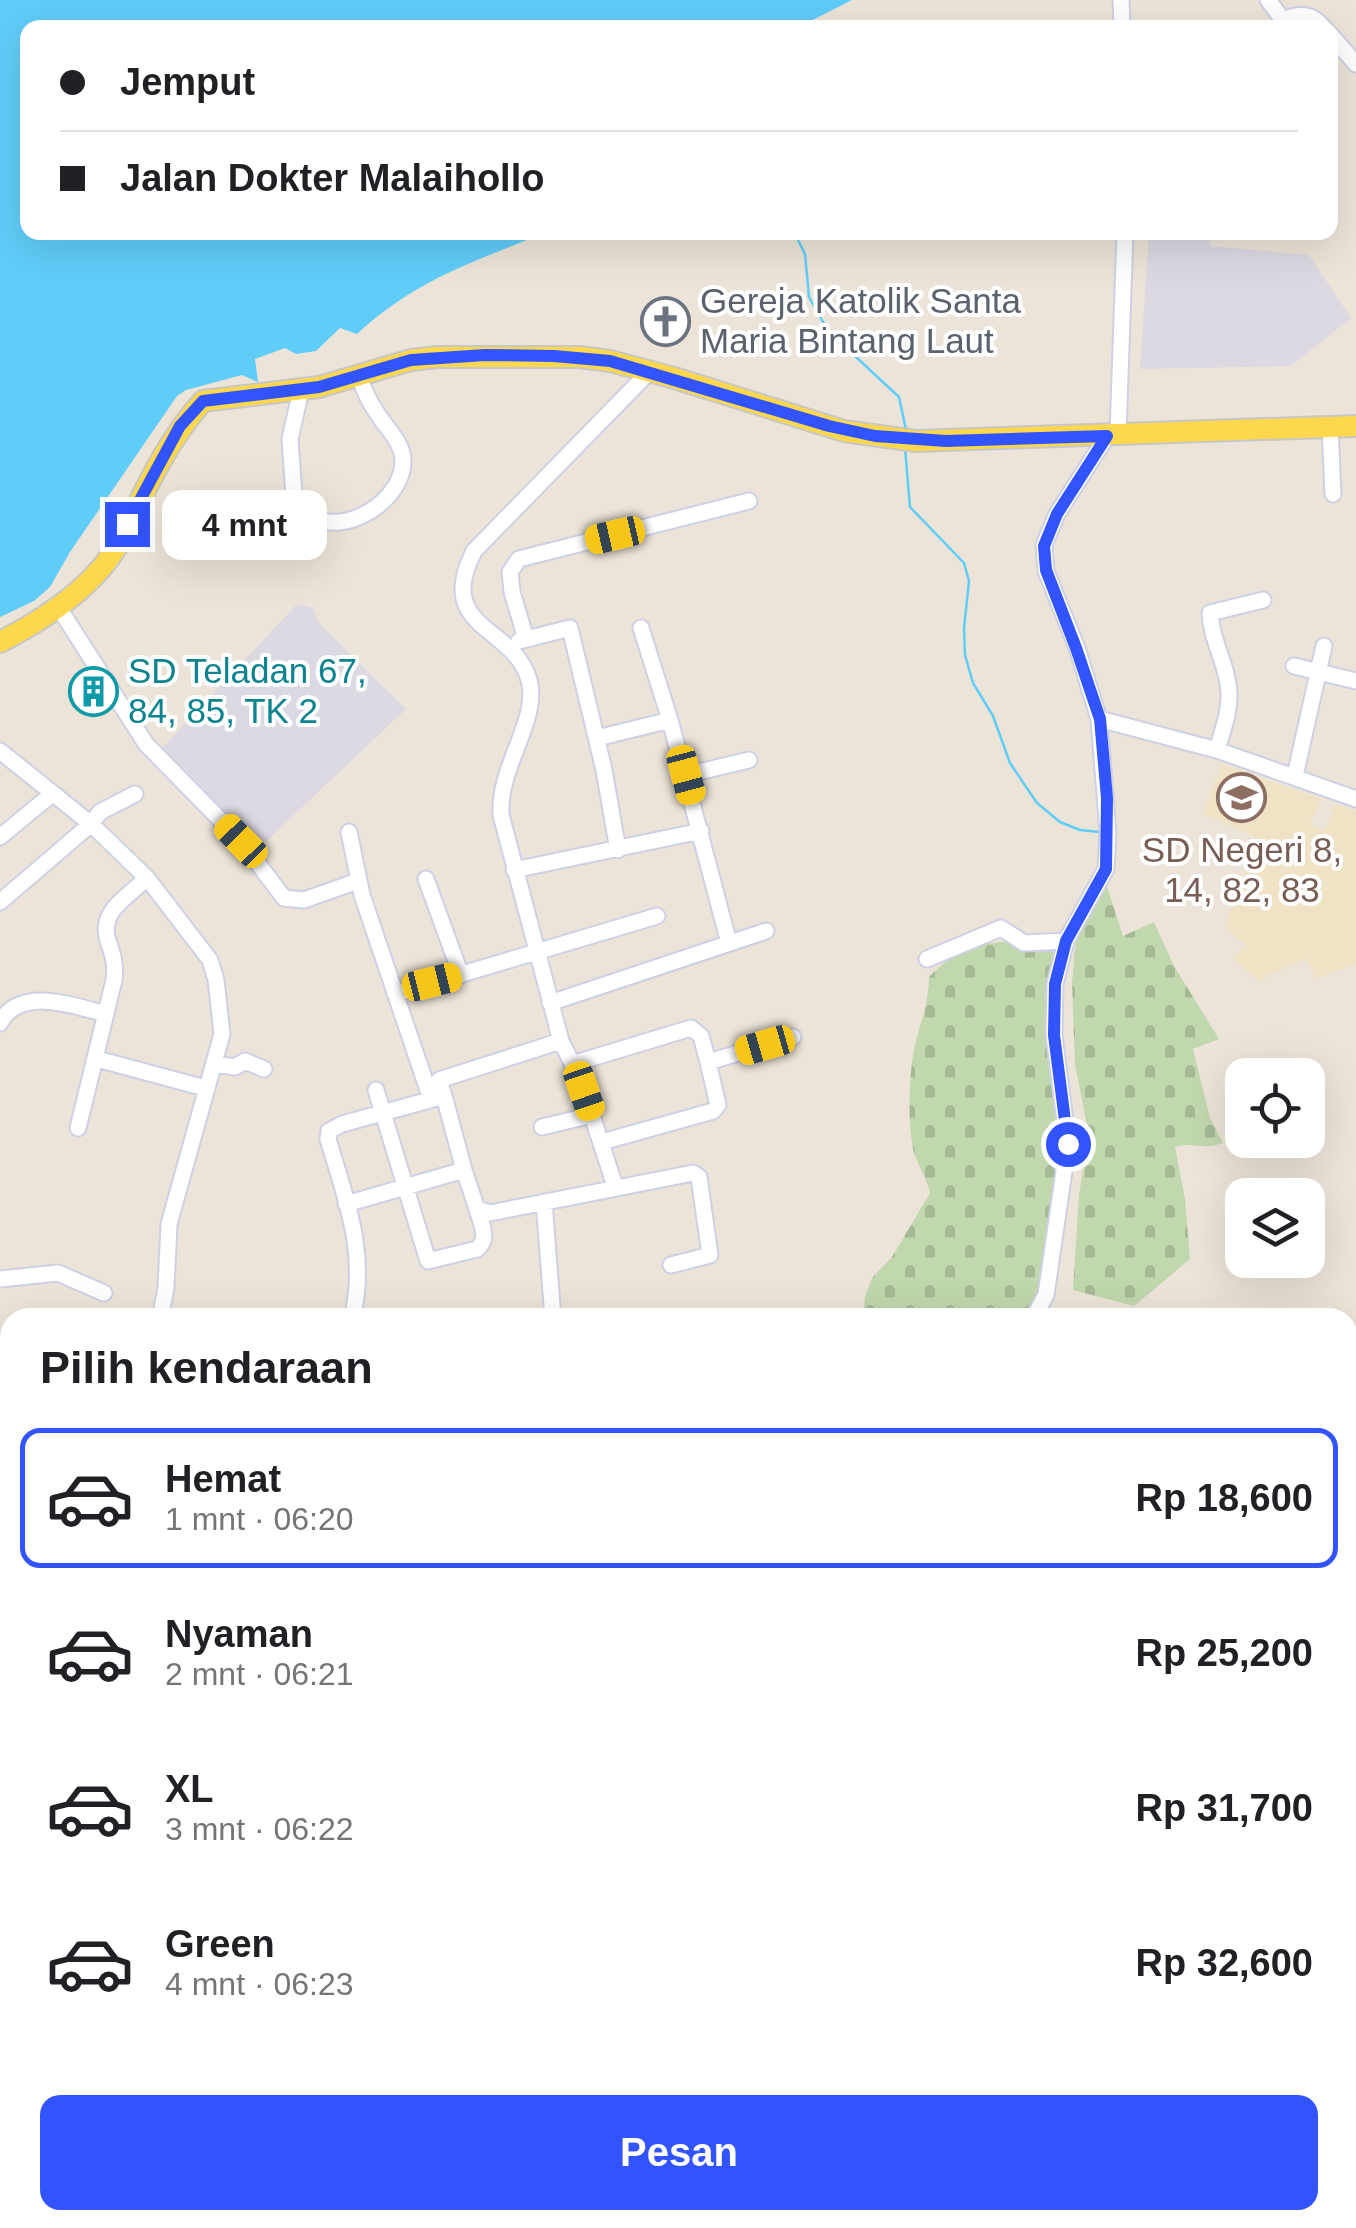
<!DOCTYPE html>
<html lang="id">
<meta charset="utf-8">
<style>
body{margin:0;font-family:Helvetica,sans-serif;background:#f6f6f6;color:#202124;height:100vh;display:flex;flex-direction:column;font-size:38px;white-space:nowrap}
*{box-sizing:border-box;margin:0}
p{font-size:32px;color:#757577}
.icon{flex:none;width:55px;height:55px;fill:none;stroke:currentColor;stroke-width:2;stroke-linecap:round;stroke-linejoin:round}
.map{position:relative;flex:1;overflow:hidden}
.side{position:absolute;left:0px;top:1308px;width:1358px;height:922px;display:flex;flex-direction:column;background:#fff;border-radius:30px 30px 0 0;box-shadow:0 10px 40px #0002}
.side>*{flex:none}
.top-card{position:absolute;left:20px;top:20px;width:1318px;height:220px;border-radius:20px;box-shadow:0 10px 40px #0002;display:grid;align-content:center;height:220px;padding:0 40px;background:#fff}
.buttons{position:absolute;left:1225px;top:1058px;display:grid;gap:20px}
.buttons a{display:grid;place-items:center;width:100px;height:100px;border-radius:20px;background:#fff;box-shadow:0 10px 40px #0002;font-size:50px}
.end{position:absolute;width:45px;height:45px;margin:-22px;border:12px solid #3254ff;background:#fff;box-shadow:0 0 0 5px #fff}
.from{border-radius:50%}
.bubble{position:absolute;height:70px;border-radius:20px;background:#fff;box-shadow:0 10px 40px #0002;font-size:32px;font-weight:600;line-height:70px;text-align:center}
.car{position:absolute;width:30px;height:60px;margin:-30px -15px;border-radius:12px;box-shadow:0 0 8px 2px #0007;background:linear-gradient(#f5c518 24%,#345 0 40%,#f5c518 0 76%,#345 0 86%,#f5c518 0)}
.top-card b{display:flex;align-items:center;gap:35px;height:95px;font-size:38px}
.top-card b+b{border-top:2px solid #e0e0e0}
.top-card i{width:25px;height:25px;background:#202124}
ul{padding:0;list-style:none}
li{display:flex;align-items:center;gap:30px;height:140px;margin:0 20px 15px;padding:0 20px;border:5px solid transparent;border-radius:20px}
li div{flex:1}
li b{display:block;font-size:38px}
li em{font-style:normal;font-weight:600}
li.active{border-color:#3254ff}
li>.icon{width:90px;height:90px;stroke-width:1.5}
h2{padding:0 40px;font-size:45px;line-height:120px}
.button{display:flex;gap:20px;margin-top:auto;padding:20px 40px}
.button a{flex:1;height:115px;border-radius:20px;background:#3254ff;color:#fff;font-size:40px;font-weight:600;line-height:115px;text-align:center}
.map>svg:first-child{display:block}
.industrial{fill:#dcd9e3}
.education{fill:#f0e3c5}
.cemetery{fill:url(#cemetery-stones)}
.water{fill:#60cdf9}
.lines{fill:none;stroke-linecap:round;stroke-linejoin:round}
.stream{stroke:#60cdf9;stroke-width:2.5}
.minor-casing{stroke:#cdd1e3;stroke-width:19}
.major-casing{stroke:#c7c7c7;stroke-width:24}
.minor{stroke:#fff;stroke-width:15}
.major{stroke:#fdd74c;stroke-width:20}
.route{stroke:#3254ff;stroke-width:12}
.labels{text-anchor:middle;stroke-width:8;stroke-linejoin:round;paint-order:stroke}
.worship-label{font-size:35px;fill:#5b616d;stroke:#fff;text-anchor:start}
.culture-label{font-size:35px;fill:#0d838f;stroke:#fff;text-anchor:start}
.education-label{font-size:35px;fill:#785e54;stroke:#fff}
</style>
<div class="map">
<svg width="1356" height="2228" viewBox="0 0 1356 2228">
<defs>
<pattern id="cemetery-stones" width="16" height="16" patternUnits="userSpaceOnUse" patternTransform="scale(2.5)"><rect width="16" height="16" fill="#c1d7ad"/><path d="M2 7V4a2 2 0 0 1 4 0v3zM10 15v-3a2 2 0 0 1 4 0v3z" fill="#a6b995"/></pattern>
</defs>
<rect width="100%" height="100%" fill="#ece4d8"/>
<path class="industrial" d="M 1149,233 L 1209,233 L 1211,246 L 1309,255 L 1351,318 L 1291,366 L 1140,369 Z
M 297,604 L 313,608 L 318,622 L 406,709 L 259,848 L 163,747 Z"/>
<path class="education" d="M 1222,764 L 1321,799 L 1310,824 L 1325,831 L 1336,804 L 1356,811 L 1356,964 L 1316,979 L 1307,959 L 1268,975 L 1261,983 L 1233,958 L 1246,944 L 1225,928 L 1257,838 L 1202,813 Z"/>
<path class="cemetery" d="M 1105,880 L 1123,936 L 1154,922 L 1174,966 L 1219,1039 L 1193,1049 L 1210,1118 L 1223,1143 C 1201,1151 1194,1141 1175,1147 L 1185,1199 L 1190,1259 L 1134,1306 L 1073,1290 L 1079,1194 L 1089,1136 L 1075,1064 L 1072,983 L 1077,926 Z
M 1059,939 L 1045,999 L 1064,1147 L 1036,1302 L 1023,1317 L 863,1318 L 865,1296 L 872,1278 L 892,1257 L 930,1193 C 927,1177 917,1165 913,1149 C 908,1122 909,1089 912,1062 C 916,1030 929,1009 929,977 C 970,934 1007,943 1059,939 Z"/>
<path class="water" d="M 0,0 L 852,0 L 797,28 L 28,28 L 28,232 L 544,233 C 471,263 417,279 357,334 L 340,328 L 316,351 L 296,354 L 285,348 L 255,359 L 258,382 L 242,375 L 186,390 L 177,396 L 70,552 L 50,587 L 34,601 L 0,617 Z"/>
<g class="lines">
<path class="stream" d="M 794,232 L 805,254 L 809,297 L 828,331 L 899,397 L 906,430
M 905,448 L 910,507 L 964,563 L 969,581 L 964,628 L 965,655 L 973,683 L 993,716 L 1010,763 L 1037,803 L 1060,822 L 1080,830 L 1099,832"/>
<defs>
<path id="minor" d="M 1121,0 L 1122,28
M 1268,0 L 1283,20 L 1283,26
M 1283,20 C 1300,13 1312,13 1324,28
M 1330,34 L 1356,64
M 301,390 L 290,439 L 294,496 C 320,552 403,508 403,461 C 403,442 386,428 377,413 C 369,402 364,390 359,377
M 1330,427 L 1333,494
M 1118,434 L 1125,232
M 59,608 L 146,744 L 241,841 L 284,898 L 304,900 L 358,881
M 641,628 L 670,720
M 526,639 L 512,592 L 510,572 L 519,559 L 749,501
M 519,641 L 570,628 L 604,770 L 618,850
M 1294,666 L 1356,681
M 1099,719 L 1217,750 L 1356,799
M 597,738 L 670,720 L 729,943
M 1217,750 C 1222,732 1230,712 1229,693 C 1228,665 1211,641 1210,613 L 1263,600
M 0,751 L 91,824 L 100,812 L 135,794
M 686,775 L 749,760
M 1295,776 L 1324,646
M 349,832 L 362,895 L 431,1099
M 0,837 L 52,794
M 514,870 L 701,831
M 426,879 L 461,975
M 0,902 L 91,824 L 147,878 L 210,960 L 216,980 L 222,1034 L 169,1224 L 166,1288 L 160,1318
M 927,959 L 1001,928 L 1024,943 L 1066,941
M 395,994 L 657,916
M 550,1003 L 766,931
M 0,1023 C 20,985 73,1006 106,1014
M 97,1059 L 205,1088
M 214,1064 L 235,1067 L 245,1061 L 264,1069
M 572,1064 L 691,1028 L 701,1036 L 708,1062
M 376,1090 L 428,1261 L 477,1249 C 490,1238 481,1224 477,1209
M 542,1127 L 592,1115
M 78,1128 L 114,980 C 116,965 113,954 108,941 C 98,911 129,896 147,878
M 602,1142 L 713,1111 L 718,1105 L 708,1062 L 793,1037
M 464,1170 L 477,1209 L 490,1213 L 693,1173 L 699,1177 L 710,1255 L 671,1265
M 615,1186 L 580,1079 L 561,1041 L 501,815 C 498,766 540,720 529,680 C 514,625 434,630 474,551 L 650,371
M 544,1202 L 553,1318
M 346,1204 L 464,1170 L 444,1096
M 0,1279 L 58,1273 L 104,1293
M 352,1318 C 368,1254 346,1200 328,1139 L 329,1131 L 342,1124 L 444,1096 L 439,1080 L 561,1041
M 1033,1318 L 1046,1295 L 1068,1144 L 1054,1035 L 1055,984 L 1066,941 L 1106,869 L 1108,833 L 1099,719 L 1077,648 L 1046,571 L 1044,545 L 1057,514 L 1107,436
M 0,1350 L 10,1350
M 695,2220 L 696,2228
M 960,2220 L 961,2228
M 1121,2220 L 1121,2228"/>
<path id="major" d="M 0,642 C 45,619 97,586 121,539 C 145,491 166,442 203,401 L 319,387 L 411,360 L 437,357 L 580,357 L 610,361 L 671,377 L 844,431 L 916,441 L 1356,426"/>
</defs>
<use href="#minor" class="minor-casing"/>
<use href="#major" class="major-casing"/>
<use href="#minor" class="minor"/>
<use href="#major" class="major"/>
</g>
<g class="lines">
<path class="route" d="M 127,524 L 180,426 L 203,401 L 319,387 L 411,360 L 485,355 L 554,356 L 610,361 L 829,426 L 875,436 L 946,441 L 1107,436 L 1057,514 L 1044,546 L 1046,570 L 1076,648 L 1100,719 L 1107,798 L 1106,869 L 1066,941 L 1055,984 L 1054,1035 L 1068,1144"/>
</g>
<defs>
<symbol id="church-ring" viewBox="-11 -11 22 22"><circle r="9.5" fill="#fff" stroke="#6b7280" stroke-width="1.5"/><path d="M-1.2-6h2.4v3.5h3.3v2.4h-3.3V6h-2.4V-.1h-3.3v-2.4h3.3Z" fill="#6b7280"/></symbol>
<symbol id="building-ring" viewBox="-11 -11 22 22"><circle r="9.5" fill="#fff" stroke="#0f9aa8" stroke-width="1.5"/><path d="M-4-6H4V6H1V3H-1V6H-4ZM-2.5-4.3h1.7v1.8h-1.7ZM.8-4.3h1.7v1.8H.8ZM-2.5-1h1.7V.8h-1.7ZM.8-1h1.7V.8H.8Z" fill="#0f9aa8"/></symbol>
<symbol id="school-ring" viewBox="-11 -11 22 22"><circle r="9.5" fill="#fff" stroke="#8d6e63" stroke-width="1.5"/><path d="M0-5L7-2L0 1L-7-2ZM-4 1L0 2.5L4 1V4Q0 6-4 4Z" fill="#8d6e63"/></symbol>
</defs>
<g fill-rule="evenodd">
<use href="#church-ring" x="638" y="294" width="55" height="55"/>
<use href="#building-ring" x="66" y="664" width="55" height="55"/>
<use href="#school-ring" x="1214" y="770" width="55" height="55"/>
</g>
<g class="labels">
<g class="worship-label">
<text x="700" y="313">Gereja Katolik Santa<tspan x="700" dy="40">Maria Bintang Laut</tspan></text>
</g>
<g class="culture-label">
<text x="128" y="683">SD Teladan 67,<tspan x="128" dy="40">84, 85, TK 2</tspan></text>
</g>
<g class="education-label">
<text x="1242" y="862">SD Negeri 8,<tspan x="1242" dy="40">14, 82, 83</tspan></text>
</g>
</g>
</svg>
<div class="buttons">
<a><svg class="icon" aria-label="locate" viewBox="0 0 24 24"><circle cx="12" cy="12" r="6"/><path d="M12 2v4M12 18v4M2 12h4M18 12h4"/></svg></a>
<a><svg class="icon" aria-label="layers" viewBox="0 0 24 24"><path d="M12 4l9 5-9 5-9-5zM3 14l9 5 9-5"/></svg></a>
</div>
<i class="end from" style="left:1068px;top:1144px"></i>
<i class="end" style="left:127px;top:524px"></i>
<div class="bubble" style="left:162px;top:490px;width:165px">4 mnt</div>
<i class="car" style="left:615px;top:535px;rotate:257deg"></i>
<i class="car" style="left:686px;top:775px;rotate:165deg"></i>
<i class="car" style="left:241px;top:841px;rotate:316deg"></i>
<i class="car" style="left:432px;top:982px;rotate:76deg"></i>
<i class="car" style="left:765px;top:1045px;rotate:254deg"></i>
<i class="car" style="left:584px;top:1091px;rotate:161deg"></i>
<div class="top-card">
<b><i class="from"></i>Jemput</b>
<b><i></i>Jalan Dokter Malaihollo</b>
</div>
<section class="side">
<h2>Pilih kendaraan</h2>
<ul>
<li class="active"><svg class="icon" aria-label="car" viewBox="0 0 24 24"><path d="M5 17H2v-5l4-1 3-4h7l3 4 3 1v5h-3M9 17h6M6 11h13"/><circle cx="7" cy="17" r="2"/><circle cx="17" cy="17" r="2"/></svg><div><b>Hemat</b><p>1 mnt · 06:20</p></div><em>Rp 18,600</em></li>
<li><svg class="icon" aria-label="car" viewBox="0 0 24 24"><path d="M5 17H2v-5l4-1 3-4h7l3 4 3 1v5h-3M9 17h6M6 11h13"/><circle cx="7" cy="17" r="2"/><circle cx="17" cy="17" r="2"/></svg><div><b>Nyaman</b><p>2 mnt · 06:21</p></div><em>Rp 25,200</em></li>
<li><svg class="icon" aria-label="car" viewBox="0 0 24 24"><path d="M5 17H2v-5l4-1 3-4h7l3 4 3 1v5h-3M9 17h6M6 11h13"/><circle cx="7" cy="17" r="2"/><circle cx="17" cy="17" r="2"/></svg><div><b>XL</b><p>3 mnt · 06:22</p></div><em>Rp 31,700</em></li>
<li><svg class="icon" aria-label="car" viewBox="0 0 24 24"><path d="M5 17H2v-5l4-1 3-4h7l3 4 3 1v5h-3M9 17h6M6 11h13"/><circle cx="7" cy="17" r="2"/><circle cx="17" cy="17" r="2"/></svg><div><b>Green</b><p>4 mnt · 06:23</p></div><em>Rp 32,600</em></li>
</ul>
<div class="button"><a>Pesan</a></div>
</section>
</div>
